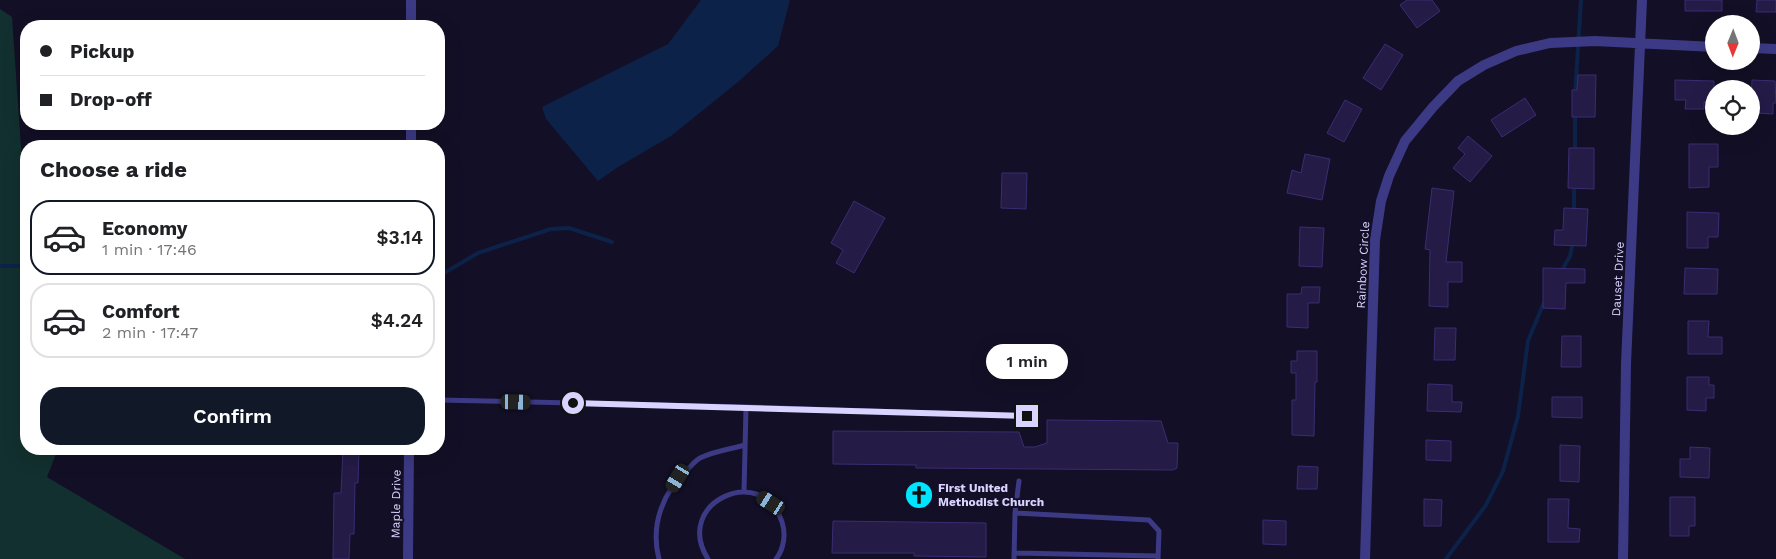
<!DOCTYPE html>
<meta charset="utf-8">
<style>
body{margin:0;font-family:"Work Sans",sans-serif;background:#f2f2f2;color:#202124;height:100vh;display:flex;flex-direction:column;font-size:19px;white-space:nowrap}
*{box-sizing:border-box;margin:0}
p{font-size:16px;color:#757577}
.icon{flex:none;width:28px;height:28px;fill:none;stroke:currentColor;stroke-width:2;stroke-linecap:round;stroke-linejoin:round}
.map{position:relative;flex:1;overflow:hidden}
.drawer{position:absolute;left:20px;top:140px;width:425px;height:315px;display:flex;flex-direction:column;background:#fff;border-radius:20px;box-shadow:0 5px 20px #0002}
.drawer>*{flex:none}
.top-card{position:absolute;left:20px;top:20px;width:425px;height:110px;border-radius:20px;box-shadow:0 5px 20px #0002;display:grid;align-content:center;height:110px;padding:0 20px;background:#fff}
.needle{width:32px;rotate:181deg}
.tools{position:absolute;left:1705px;top:15px;display:grid;gap:10px}
.tools a{display:grid;place-items:center;width:55px;height:55px;border-radius:50%;background:#fff;box-shadow:0 5px 20px #0002;font-size:25px}
.end{position:absolute;width:22px;height:22px;margin:-11px;border:6px solid #d9d4ff;background:#111;box-shadow:0 0 0 2px #111}
.from{border-radius:50%}
.bubble{position:absolute;height:35px;border-radius:18px;background:#fff;box-shadow:0 5px 20px #0002;font-size:16px;font-weight:600;line-height:35px;text-align:center}
.car{position:absolute;width:15px;height:30px;margin:-15px -8px;border-radius:6px;box-shadow:0 0 4px 1px #0007;background:linear-gradient(#222 24%,#8ab4d8 0 40%,#222 0 76%,#8ab4d8 0 86%,#222 0)}
.top-card b{display:flex;align-items:center;gap:18px;height:48px;font-size:19px}
.top-card b+b{border-top:1px solid #e0e0e0}
.top-card i{width:12px;height:12px;background:#202124}
ul{padding:0;list-style:none}
li{display:flex;align-items:center;gap:15px;height:75px;margin:0 10px 8px;padding:0 10px;border:2px solid #e0e0e0;border-radius:20px}
li div{flex:1}
li b{display:block;font-size:19px}
li em{font-style:normal;font-weight:600}
li.current{border-color:#111827}
li>.icon{width:45px;height:45px;stroke-width:1.5}
h2{padding:0 20px;font-size:22px;line-height:60px}
.cta{display:flex;gap:10px;margin-top:auto;padding:10px 20px}
.cta a{flex:1;height:58px;border-radius:20px;background:#111827;color:#fff;font-size:20px;font-weight:600;line-height:58px;text-align:center}
.map>svg:first-child{display:block}
.green{fill:#12302f}
.water{fill:#0c2248}
.lines{fill:none;stroke-linecap:round;stroke-linejoin:round}
.stream{stroke:#0c2248;stroke-width:4}
.building{fill:#241b47;stroke:#3b2d73}
.service{stroke:#3d3a85;stroke-width:5}
.minor{stroke:#3d3a85;stroke-width:10}
.route{stroke:#d9d4ff;stroke-width:6}
.labels{text-anchor:middle;stroke-width:4;stroke-linejoin:round;paint-order:stroke}
.street-label{font-size:12px;fill:#d9d4ff;stroke:#130f26}
.poi-label{font-size:12px;font-weight:bold;fill:#d9d4ff;stroke:#130f26;text-anchor:start}
</style>
<div class="map">
<svg width="1776" height="559" viewBox="0 0 1776 559">
<rect width="100%" height="100%" fill="#130f26"/>
<path class="green" d="M 0,9 L 12,17 L 26,219 L 26,449 L 58,449 L 47,477 L 185,559 L 0,559 Z"/>
<path class="water" d="M 701,0 L 790,0 L 778,46 L 738,82 L 671,136 L 618,167 L 598,181 L 546,119 L 542,107 L 668,44 Z"/>
<g class="lines">
<path class="stream" d="M 1575,95 L 1581,0
M 1575,152 L 1575,112
M 1574,212 L 1574,184
M 0,266 L 26,266
M 1561,272 L 1570,256 L 1573,242
M 439,276 L 478,253 L 551,229 L 569,228 L 612,242
M 1446,559 L 1486,505 L 1503,471 L 1518,416 L 1528,341 L 1545,300"/>
</g>
<path class="building" d="M 1407,0 L 1432,0 L 1440,11 L 1417,28 L 1400,5 Z
M 1685,0 L 1722,0 L 1722,11 L 1685,11 Z
M 1757,0 L 1776,0 L 1776,12 L 1756,12 Z
M 1385,44 L 1403,55 L 1381,90 L 1363,78 Z
M 1578,75 L 1596,75 L 1595,117 L 1572,117 L 1572,90 L 1577,90 Z
M 1675,80 L 1714,81 L 1714,102 L 1704,102 L 1704,109 L 1685,109 L 1686,100 L 1675,100 Z
M 1752,80 L 1775,81 L 1776,103 L 1773,103 L 1773,114 L 1756,113 L 1757,103 L 1751,103 Z
M 1525,98 L 1536,115 L 1502,137 L 1491,120 Z
M 1345,100 L 1362,109 L 1344,142 L 1327,133 Z
M 1468,136 L 1492,156 L 1470,182 L 1453,168 L 1465,154 L 1458,148 Z
M 1689,144 L 1718,144 L 1718,167 L 1709,167 L 1709,187 L 1689,188 Z
M 1569,148 L 1594,148 L 1594,189 L 1568,188 Z
M 1305,154 L 1330,159 L 1322,200 L 1287,193 L 1292,170 L 1301,173 Z
M 1002,173 L 1027,173 L 1026,209 L 1001,208 Z
M 1432,188 L 1454,191 L 1446,262 L 1462,262 L 1462,282 L 1448,282 L 1448,307 L 1429,306 L 1430,250 L 1425,249 Z
M 854,201 L 885,218 L 854,273 L 836,263 L 843,250 L 831,243 Z
M 1564,208 L 1588,209 L 1586,246 L 1554,245 L 1555,230 L 1563,230 Z
M 1687,212 L 1719,213 L 1718,237 L 1708,237 L 1708,248 L 1687,248 Z
M 1300,227 L 1324,228 L 1322,267 L 1299,266 Z
M 1543,268 L 1585,269 L 1585,283 L 1566,283 L 1565,309 L 1543,308 Z
M 1685,268 L 1718,269 L 1717,294 L 1684,294 Z
M 1302,287 L 1320,287 L 1319,303 L 1308,303 L 1308,328 L 1287,327 L 1287,294 L 1301,294 Z
M 1688,321 L 1709,321 L 1708,337 L 1722,337 L 1722,354 L 1688,354 Z
M 1435,328 L 1456,328 L 1455,360 L 1434,360 Z
M 1562,336 L 1581,336 L 1581,367 L 1561,367 Z
M 1297,351 L 1317,351 L 1317,382 L 1315,382 L 1314,436 L 1292,435 L 1292,400 L 1296,400 L 1296,373 L 1291,373 L 1291,361 L 1297,361 Z
M 1687,377 L 1709,377 L 1709,385 L 1714,385 L 1714,398 L 1706,398 L 1706,411 L 1687,410 Z
M 1428,384 L 1452,385 L 1452,402 L 1462,402 L 1461,412 L 1427,411 Z
M 1552,397 L 1582,397 L 1582,418 L 1552,417 Z
M 1047,420 L 1161,421 L 1168,443 L 1178,443 L 1177,468 L 1173,470 L 916,468 L 916,465 L 833,464 L 833,431 L 1019,432 L 1024,447 L 1035,447 L 1047,443 Z
M 1426,440 L 1451,441 L 1451,461 L 1426,460 Z
M 1560,445 L 1580,446 L 1579,482 L 1560,481 Z
M 1690,447 L 1710,448 L 1709,478 L 1680,477 L 1680,459 L 1690,459 Z
M 343,449 L 359,449 L 358,483 L 355,483 L 354,534 L 350,534 L 349,559 L 333,559 L 334,493 L 341,493 Z
M 1298,466 L 1318,467 L 1317,489 L 1297,489 Z
M 1670,497 L 1695,497 L 1695,526 L 1689,526 L 1689,536 L 1670,536 Z
M 1424,499 L 1442,500 L 1441,526 L 1424,526 Z
M 1548,499 L 1569,499 L 1568,528 L 1580,529 L 1579,542 L 1548,542 Z
M 1263,520 L 1286,521 L 1286,545 L 1263,544 Z
M 833,521 L 986,523 L 986,557 L 914,556 L 914,553 L 832,553 Z"/>
<g class="lines">
<path class="service" d="M 439,400 L 746,407 L 744,492
M 746,407 L 1027,416
M 1015,513 L 1149,520 L 1159,531 L 1158,559
M 1014,553 L 1158,556
M 659,559 C 650,525 663,491 689,468 C 692,465 696,460 700,458 C 714,451 731,449 745,445
M 708,559 C 672,502 763,462 782,522 C 786,534 784,549 776,559
M 1014,559 L 1015,513 L 1019,481"/>
<path class="minor" d="M 411,26 L 411,0
M 1751,48 L 1776,49
M 411,146 L 411,124
M 408,559 L 409,449
M 1365,559 L 1375,240 L 1381,201 L 1389,176 L 1405,141 L 1433,107 L 1458,81 L 1484,65 L 1516,51 L 1550,43 L 1595,41 L 1714,47
M 1623,559 L 1626,364 L 1642,0"/>
</g>
<g class="lines">
<path class="route" d="M 573,403 L 1027,416"/>
</g>
<defs>
<symbol id="church-disc" viewBox="-11 -11 22 22"><circle r="9.5" fill="#00e5ff" stroke="#130f26"/><path d="M-1.2-6h2.4v3.5h3.3v2.4h-3.3V6h-2.4V-.1h-3.3v-2.4h3.3Z" fill="#111"/></symbol>
</defs>
<g fill-rule="evenodd">
<use href="#church-disc" x="903" y="479" width="32" height="32"/>
</g>
<g class="labels">
<g class="street-label">
<text transform="translate(1363 265) rotate(-87)" y="4">Rainbow Circle</text>
<text transform="translate(1618 279) rotate(-87)" y="4">Dauset Drive</text>
<text transform="translate(396 504) rotate(-89)" y="4">Maple Drive</text>
</g>
<g class="poi-label">
<text x="938" y="492">First United<tspan x="938" dy="14">Methodist Church</tspan></text>
</g>
</g>
</svg>
<div class="tools">
<a><svg class="needle" viewBox="-14 -14 28 28"><path d="M0-13l5 13h-10z" fill="#e53935"/><path d="M0 13l5-13h-10z" fill="#757577"/></svg></a>
<a><svg class="icon" aria-label="locate" viewBox="0 0 24 24"><circle cx="12" cy="12" r="6"/><path d="M12 2v4M12 18v4M2 12h4M18 12h4"/></svg></a>
</div>
<i class="end from" style="left:573px;top:403px"></i>
<i class="end" style="left:1027px;top:416px"></i>
<div class="bubble" style="left:986px;top:344px;width:82px">1 min</div>
<i class="car" style="left:516px;top:402px;rotate:91deg"></i>
<i class="car" style="left:678px;top:478px;rotate:211deg"></i>
<i class="car" style="left:771px;top:503px;rotate:303deg"></i>
<div class="top-card">
<b><i class="from"></i>Pickup</b>
<b><i></i>Drop-off</b>
</div>
<section class="drawer">
<h2>Choose a ride</h2>
<ul>
<li class="current"><svg class="icon" aria-label="car" viewBox="0 0 24 24"><path d="M5 17H2v-5l4-1 3-4h7l3 4 3 1v5h-3M9 17h6M6 11h13"/><circle cx="7" cy="17" r="2"/><circle cx="17" cy="17" r="2"/></svg><div><b>Economy</b><p>1 min · 17:46</p></div><em>$3.14</em></li>
<li><svg class="icon" aria-label="car" viewBox="0 0 24 24"><path d="M5 17H2v-5l4-1 3-4h7l3 4 3 1v5h-3M9 17h6M6 11h13"/><circle cx="7" cy="17" r="2"/><circle cx="17" cy="17" r="2"/></svg><div><b>Comfort</b><p>2 min · 17:47</p></div><em>$4.24</em></li>
</ul>
<div class="cta"><a>Confirm</a></div>
</section>
</div>
